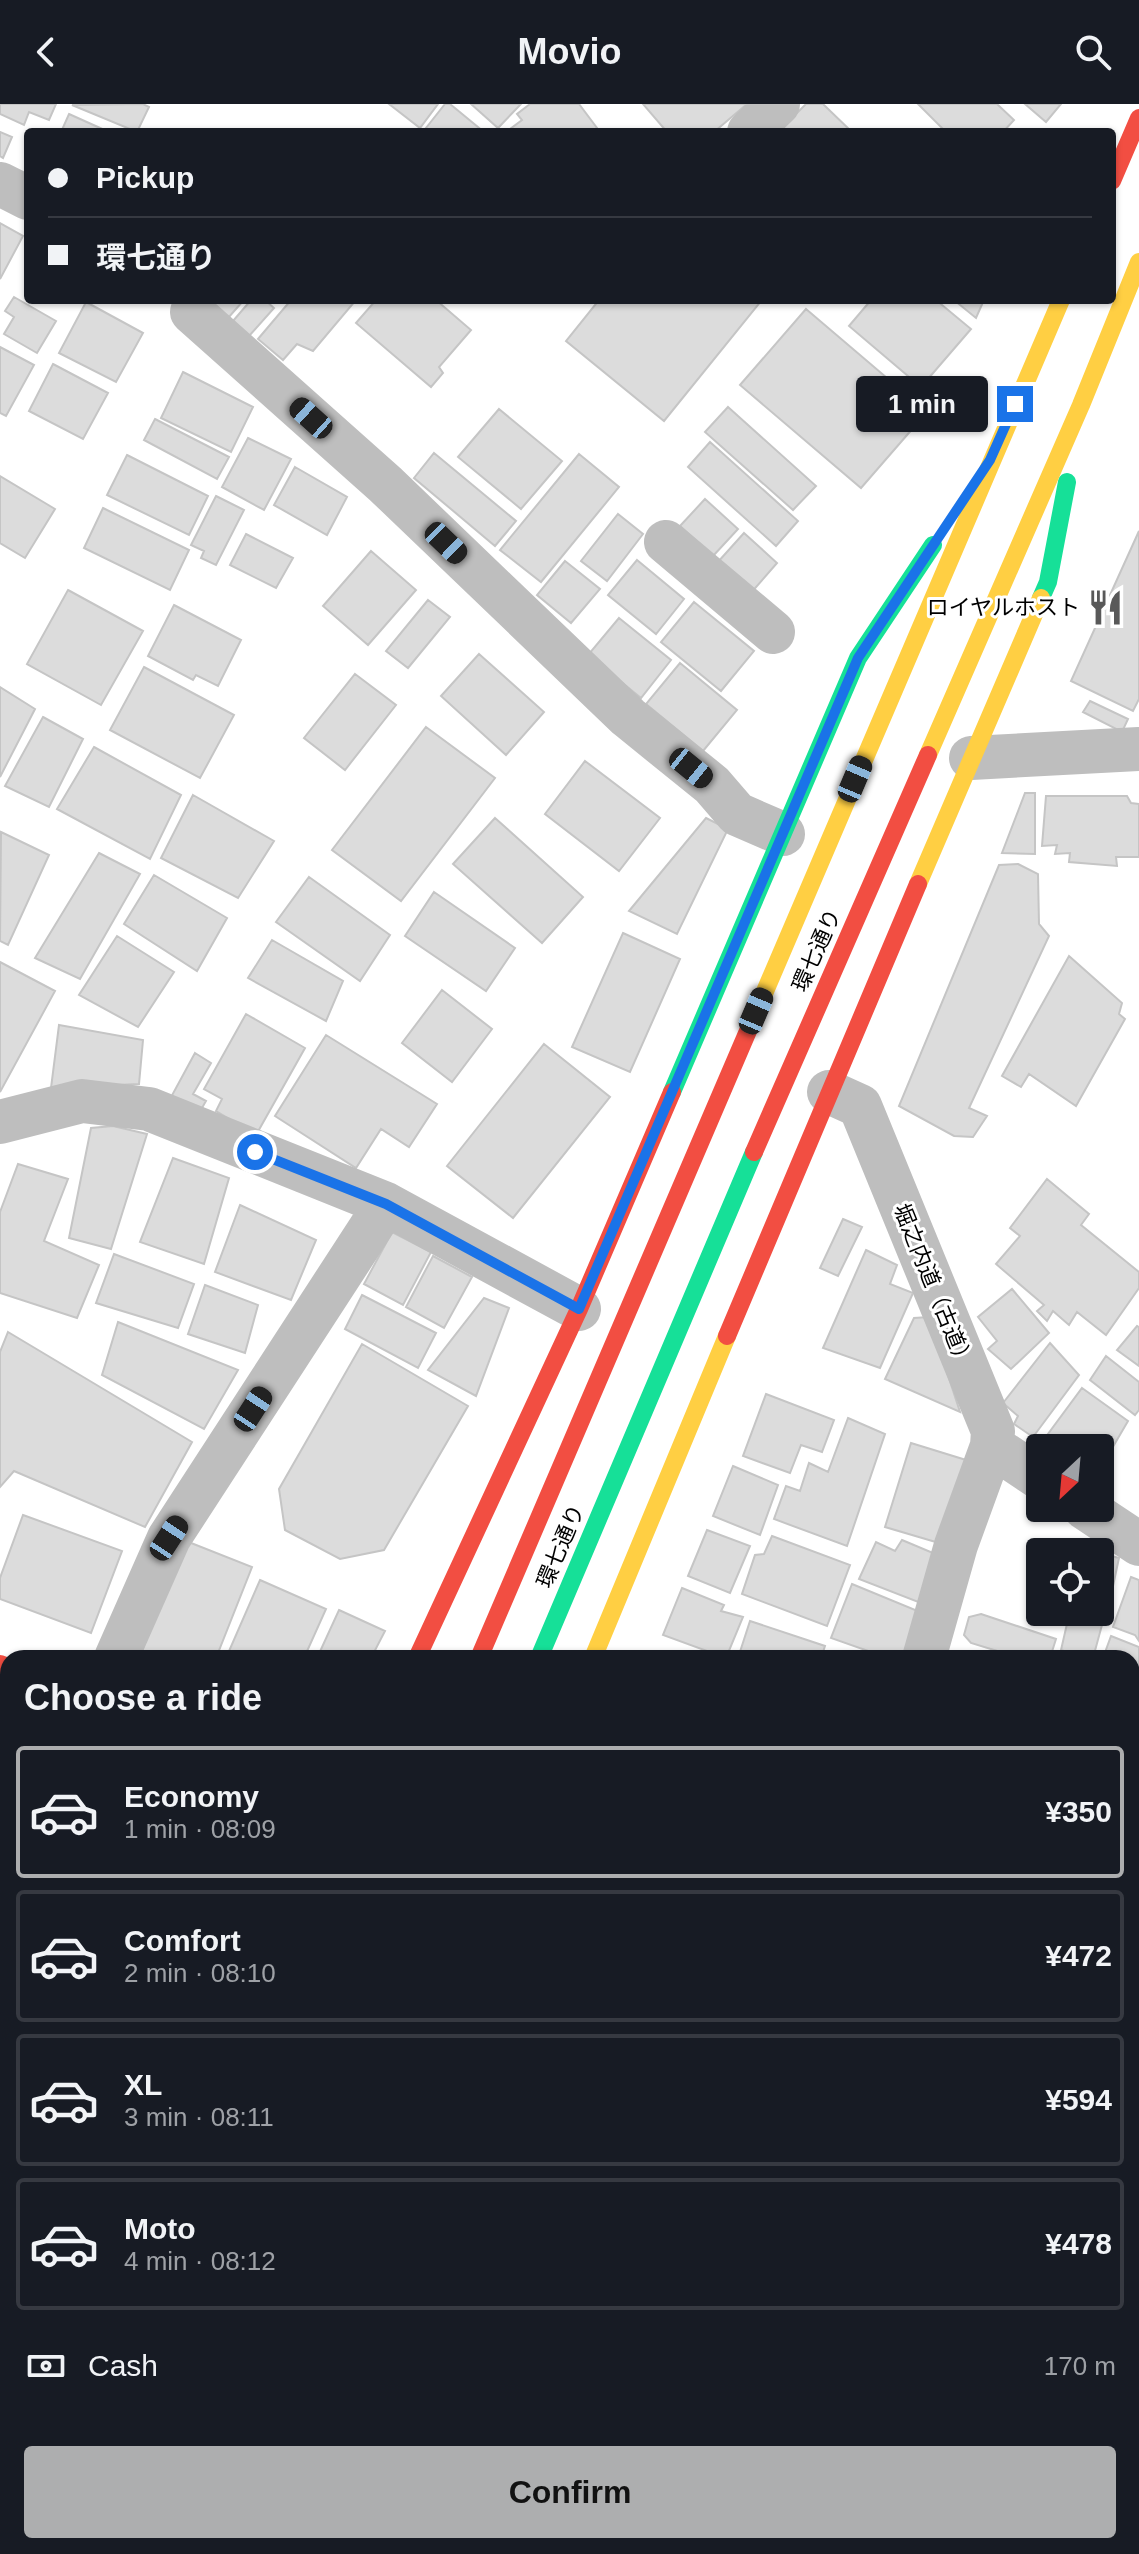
<!DOCTYPE html>
<meta charset="utf-8">
<style>
body{margin:0;font-family:Helvetica,"Noto Sans JP",sans-serif;background:#242831;color:#f1f3f6;height:100vh;display:flex;flex-direction:column;font-size:30px;white-space:nowrap}
*{box-sizing:border-box;margin:0}
p{font-size:26px;color:#9ea1a6}
.icon{flex:none;width:44px;height:44px;fill:none;stroke:currentColor;stroke-width:2;stroke-linecap:round;stroke-linejoin:round}
.map{position:relative;flex:1;overflow:hidden}
.side{position:absolute;left:0px;top:1546px;width:1140px;height:904px;display:flex;flex-direction:column;background:#171b24;border-radius:24px 24px 0 0;box-shadow:0 2px 6px #0004}
.side>*{flex:none}
.top-card{position:absolute;left:24px;top:24px;width:1092px;height:176px;border-radius:8px;box-shadow:0 2px 6px #0004;display:grid;align-content:center;height:176px;padding:0 24px;background:#171b24}
.needle{width:52px;rotate:206deg}
.tools{position:absolute;left:1026px;top:1330px;display:grid;gap:16px}
.tools a{display:grid;place-items:center;width:88px;height:88px;border-radius:8px;background:#171b24;box-shadow:0 2px 6px #0004;font-size:40px}
.end{position:absolute;width:36px;height:36px;margin:-18px;border:10px solid #1a73e8;background:#fff;box-shadow:0 0 0 4px #fff}
.from{border-radius:50%}
.bubble{position:absolute;height:56px;border-radius:8px;background:#171b24;box-shadow:0 2px 6px #0004;font-size:26px;font-weight:600;line-height:56px;text-align:center}
.car{position:absolute;width:24px;height:48px;margin:-24px -12px;border-radius:10px;box-shadow:0 0 6px 2px #0007;background:linear-gradient(#222 24%,#8ab4d8 0 40%,#222 0 76%,#8ab4d8 0 86%,#222 0)}
.top-card b{display:flex;align-items:center;gap:28px;height:76px;font-size:30px}
.top-card b+b{border-top:2px solid #363941}
.top-card i{width:20px;height:20px;background:#f1f3f6}
ul{padding:0;list-style:none}
li{display:flex;align-items:center;gap:24px;height:132px;margin:0 16px 12px;padding:0 8px;border:4px solid #363941;border-radius:8px}
li div{flex:1}
li b{display:block;font-size:30px}
li em{font-style:normal;font-weight:600}
li.current{border-color:#adaeaf}
li>.icon{width:72px;height:72px;stroke-width:1.5}
h2{padding:0 24px;font-size:36px;line-height:96px}
.pay{display:flex;align-items:center;gap:20px;height:88px;padding:0 24px;font-size:30px}
.pay p{margin-inline-start:auto}
.primary-button{display:flex;gap:16px;margin-top:auto;padding:16px 24px}
.primary-button a{flex:1;height:92px;border-radius:8px;background:#adaeaf;color:#111;font-size:32px;font-weight:600;line-height:92px;text-align:center}
header{display:flex;justify-content:space-between;align-items:center;height:104px;padding:0 24px;background:#171b24;font-size:36px;font-weight:600}
.map>svg:first-child{display:block}
.building{fill:#dcdcdc;stroke:#c5c5c5;stroke-width:2}
.lines{fill:none;stroke-linecap:round;stroke-linejoin:round}
.street{stroke:#bebebe;stroke-width:44}
.fast{stroke:#16e098;stroke-width:18}
.slow{stroke:#ffcf43;stroke-width:18}
.jam{stroke:#f24e42;stroke-width:18}
.route{stroke:#1a73e8;stroke-width:10}
.labels{text-anchor:middle;stroke-width:6;stroke-linejoin:round;paint-order:stroke}
.poi-label{font-size:22px;fill:#000;stroke:#fff;text-anchor:end}
.street-label{font-size:22px;fill:#000;stroke:#fff}
</style>
<header><svg class="icon" aria-label="back" viewBox="0 0 24 24"><path d="M15 5l-7 7 7 7"/></svg>Movio<svg class="icon" aria-label="search" viewBox="0 0 24 24"><circle cx="10" cy="10" r="6"/><path d="M15 15l6 6"/></svg></header>
<div class="map">
<svg width="1139" height="2450" viewBox="0 0 1139 2450">
<rect width="100%" height="100%" fill="#fff"/>
<path class="building" d="M 0,0 L 56,0 L 49,16 L 29,8 L 24,21 L 0,10 Z
M 143,0 L 149,3 L 137,28 L 72,1 Z
M 389,0 L 438,0 L 420,24 Z
M 445,0 L 450,0 L 484,28 L 432,28 L 426,24 Z
M 471,0 L 521,0 L 498,24 Z
M 530,0 L 579,0 L 600,28 L 506,28 L 522,16 L 517,10 Z
M 643,0 L 747,0 L 714,28 L 667,28 Z
M 806,0 L 823,0 L 852,28 L 778,28 Z
M 918,0 L 997,0 L 1014,16 L 1003,28 L 946,28 Z
M 1025,0 L 1061,0 L 1046,18 Z
M 69,10 L 109,28 L 61,28 Z
M 0,28 L 12,33 L 3,54 L 0,52 Z
M 0,119 L 23,132 L 0,175 Z
M 14,193 L 56,217 L 37,249 L 4,230 L 14,213 L 5,207 Z
M 213,196 L 244,196 L 228,214 L 211,199 Z
M 251,196 L 265,196 L 274,204 L 249,232 L 233,217 Z
M 291,196 L 356,196 L 313,247 L 297,240 L 283,256 L 258,235 Z
M 376,196 L 436,196 L 471,226 L 439,263 L 443,269 L 431,283 L 356,219 Z
M 599,196 L 762,196 L 664,317 L 566,237 Z
M 871,196 L 936,196 L 971,225 L 921,283 L 849,222 Z
M 954,196 L 984,196 L 976,214 Z
M 86,198 L 143,229 L 116,278 L 59,249 Z
M 806,205 L 927,308 L 861,384 L 740,281 Z
M 0,243 L 34,261 L 6,312 L 0,309 Z
M 53,260 L 108,289 L 83,335 L 29,307 Z
M 183,268 L 253,303 L 231,348 L 161,314 Z
M 728,303 L 816,382 L 793,406 L 705,328 Z
M 499,305 L 562,357 L 521,405 L 458,353 Z
M 155,315 L 229,353 L 217,375 L 144,336 Z
M 248,334 L 291,355 L 264,406 L 222,383 Z
M 710,338 L 798,417 L 776,442 L 688,363 Z
M 434,349 L 516,417 L 495,442 L 414,374 Z
M 579,350 L 619,383 L 541,478 L 500,446 Z
M 127,351 L 208,392 L 189,431 L 107,391 Z
M 295,363 L 347,393 L 327,431 L 274,401 Z
M 0,372 L 55,405 L 25,454 L 0,439 Z
M 216,392 L 244,406 L 216,461 L 201,454 L 204,447 L 191,441 Z
M 705,395 L 738,425 L 713,452 L 680,422 Z
M 103,404 L 189,446 L 170,486 L 84,444 Z
M 618,410 L 643,430 L 607,477 L 581,457 Z
M 1139,427 L 1139,595 L 1133,607 L 1071,577 Z
M 744,429 L 777,459 L 750,490 L 717,459 Z
M 246,430 L 293,454 L 276,484 L 230,461 Z
M 371,447 L 416,486 L 368,541 L 323,502 Z
M 637,456 L 684,495 L 656,530 L 608,491 Z
M 565,457 L 600,485 L 571,519 L 537,491 Z
M 68,486 L 143,527 L 101,601 L 27,560 Z
M 428,496 L 450,513 L 408,564 L 386,547 Z
M 694,498 L 754,547 L 721,587 L 661,538 Z
M 174,501 L 241,536 L 218,582 L 196,571 L 193,576 L 148,552 Z
M 619,514 L 671,556 L 641,594 L 588,551 Z
M 479,550 L 544,608 L 506,651 L 441,592 Z
M 680,559 L 737,606 L 703,647 L 646,600 Z
M 144,563 L 234,611 L 200,674 L 110,626 Z
M 355,570 L 396,601 L 345,666 L 304,634 Z
M 0,583 L 35,605 L 0,673 Z
M 1090,597 L 1128,615 L 1122,628 L 1083,608 Z
M 43,613 L 83,635 L 49,703 L 5,682 Z
M 426,623 L 495,674 L 401,797 L 332,746 Z
M 94,643 L 181,691 L 150,755 L 57,705 Z
M 585,657 L 660,714 L 619,767 L 545,710 Z
M 1025,689 L 1035,689 L 1035,750 L 1002,749 Z
M 193,691 L 274,737 L 238,794 L 161,754 Z
M 1046,692 L 1127,692 L 1131,699 L 1139,700 L 1139,753 L 1116,753 L 1117,762 L 1069,758 L 1070,749 L 1055,750 L 1057,741 L 1042,742 Z
M 495,714 L 583,793 L 542,839 L 453,760 Z
M 706,714 L 728,725 L 677,830 L 629,807 Z
M 1,728 L 49,751 L 8,841 L 0,837 Z
M 99,749 L 140,770 L 80,875 L 35,854 Z
M 1018,760 L 1038,770 L 1039,820 L 1049,832 L 969,1004 L 987,1012 L 973,1033 L 954,1032 L 899,1002 L 999,761 Z
M 154,771 L 227,814 L 197,867 L 124,820 Z
M 309,773 L 390,831 L 360,877 L 276,818 Z
M 434,788 L 515,844 L 486,887 L 405,832 Z
M 623,829 L 680,855 L 630,968 L 572,943 Z
M 117,832 L 174,868 L 138,923 L 79,891 Z
M 272,836 L 343,877 L 326,917 L 248,874 Z
M 1069,852 L 1122,899 L 1119,910 L 1125,915 L 1076,1002 L 1029,970 L 1021,983 L 1002,972 Z
M 0,858 L 55,887 L 0,988 Z
M 442,886 L 492,925 L 452,978 L 402,939 Z
M 246,910 L 305,944 L 256,1031 L 216,1007 L 222,995 L 204,985 Z
M 59,921 L 143,936 L 139,980 L 51,984 Z
M 326,931 L 437,1000 L 409,1043 L 381,1025 L 356,1064 L 275,1012 Z
M 544,940 L 610,993 L 513,1114 L 447,1062 Z
M 195,949 L 211,959 L 193,990 L 206,997 L 198,1011 L 170,995 Z
M 113,1022 L 147,1030 L 111,1145 L 69,1134 L 91,1024 Z
M 173,1054 L 229,1074 L 204,1160 L 140,1138 Z
M 18,1060 L 68,1075 L 44,1137 L 99,1161 L 77,1214 L 0,1189 L 0,1108 Z
M 1047,1075 L 1089,1110 L 1081,1121 L 1139,1168 L 1139,1184 L 1106,1231 L 1077,1208 L 1069,1221 L 1053,1207 L 1047,1217 L 1037,1207 L 1044,1201 L 996,1160 L 1020,1132 L 1010,1124 Z
M 240,1101 L 316,1136 L 291,1196 L 215,1168 Z
M 843,1115 L 862,1123 L 838,1172 L 820,1164 Z
M 392,1128 L 431,1148 L 403,1201 L 364,1180 Z
M 866,1146 L 897,1161 L 890,1180 L 913,1189 L 880,1264 L 823,1244 Z
M 114,1150 L 194,1180 L 178,1224 L 96,1199 Z
M 433,1152 L 472,1173 L 444,1224 L 406,1203 Z
M 205,1181 L 258,1201 L 245,1249 L 188,1230 Z
M 1012,1185 L 1049,1229 L 1011,1265 L 988,1245 L 997,1237 L 978,1213 Z
M 362,1191 L 436,1229 L 418,1264 L 345,1225 Z
M 484,1194 L 509,1204 L 476,1292 L 428,1266 Z
M 929,1213 L 960,1308 L 885,1275 L 914,1214 Z
M 118,1218 L 238,1266 L 204,1325 L 102,1271 Z
M 1137,1222 L 1139,1223 L 1139,1262 L 1117,1246 Z
M 8,1228 L 192,1338 L 145,1423 L 14,1367 L 0,1383 L 0,1248 Z
M 1050,1239 L 1079,1271 L 1033,1333 L 1014,1320 L 1018,1312 L 1003,1299 Z
M 362,1240 L 468,1302 L 384,1446 L 340,1455 L 285,1426 L 279,1385 Z
M 1106,1252 L 1139,1278 L 1139,1306 L 1135,1311 L 1090,1276 Z
M 1082,1284 L 1128,1317 L 1110,1348 L 1098,1341 L 1059,1344 L 1045,1334 Z
M 766,1290 L 834,1316 L 822,1348 L 801,1341 L 790,1369 L 743,1352 Z
M 848,1314 L 885,1330 L 847,1442 L 774,1415 L 786,1382 L 800,1387 L 809,1359 L 828,1368 Z
M 911,1339 L 966,1356 L 939,1439 L 885,1423 Z
M 733,1362 L 778,1381 L 760,1431 L 713,1412 Z
M 23,1411 L 122,1447 L 91,1529 L 0,1495 L 0,1474 Z
M 707,1426 L 750,1442 L 730,1489 L 688,1472 Z
M 772,1432 L 850,1461 L 827,1522 L 742,1490 L 755,1451 L 764,1450 Z
M 902,1436 L 945,1454 L 926,1501 L 859,1475 L 876,1438 L 895,1447 Z
M 186,1437 L 252,1463 L 216,1554 L 139,1554 Z
M 1100,1449 L 1119,1454 L 1107,1510 L 1097,1508 Z
M 1131,1473 L 1139,1476 L 1139,1537 L 1135,1531 L 1113,1523 Z
M 260,1476 L 326,1505 L 304,1554 L 226,1554 Z
M 852,1480 L 925,1510 L 909,1554 L 888,1554 L 831,1534 Z
M 682,1484 L 724,1501 L 721,1507 L 743,1513 L 726,1554 L 663,1531 Z
M 339,1506 L 385,1527 L 371,1554 L 317,1554 Z
M 981,1510 L 1056,1535 L 1050,1554 L 1020,1554 L 971,1539 L 964,1531 L 969,1513 Z
M 1069,1511 L 1102,1521 L 1093,1554 L 1068,1554 L 1070,1549 L 1061,1546 Z
M 750,1517 L 825,1542 L 821,1554 L 738,1554 Z
M 1111,1532 L 1139,1543 L 1139,1579 L 1132,1577 L 1132,1554 L 1103,1554 Z
M 1132,1585 L 1136,1587 L 1134,1594 L 1139,1596 L 1137,1628 L 1132,1626 Z
M 1139,1822 L 1139,1876 L 1132,1874 L 1132,1843 Z
M 8,1840 L 8,2099 L 0,2095 L 0,1859 Z
M 1139,2127 L 1139,2171 L 1132,2171 L 1132,2133 Z
M 0,2152 L 8,2156 L 8,2213 L 0,2208 Z
M 8,2320 L 8,2389 L 0,2406 L 0,2332 Z
M 1132,2353 L 1139,2356 L 1139,2450 L 1022,2450 L 1025,2442 L 1132,2442 Z
M 300,2442 L 698,2442 L 694,2450 L 297,2450 Z
M 743,2442 L 857,2442 L 853,2450 L 761,2450 Z"/>
<g class="lines">
<path class="street" d="M 749,28 L 778,0
M 0,80 L 28,94
M 192,208 L 385,380 L 628,613 L 712,681 L 737,710 L 783,730
M 666,438 L 773,528
M 971,654 L 1139,645
M 829,988 L 860,1002 L 993,1327 L 992,1342 L 956,1441 L 924,1554
M 0,1018 L 82,997 L 149,1005 L 386,1100 L 579,1205
M 992,1342 L 1040,1374
M 1085,1404 L 1139,1440
M 116,1554 L 169,1434 L 386,1100
M 879,2450 L 883,2442"/>
<path class="fast" d="M 1041,494 L 1048,478 L 1067,378
M 672,988 L 858,554 L 933,441
M 539,1554 L 754,1048
M 34,2450 L 37,2442
M 214,2450 L 217,2442"/>
<path class="slow" d="M 928,651 L 1081,301 L 1139,158
M 918,780 L 1041,494
M 754,913 L 1061,196
M 593,1554 L 727,1232
M 1132,2004 L 1139,2007
M 1132,2083 L 1139,2073
M 1132,2192 L 1139,2192"/>
<path class="jam" d="M 1112,77 L 1139,14
M 754,1048 L 928,651
M 727,1232 L 918,780
M 417,1554 L 579,1205 L 672,988
M 479,1554 L 754,913
M 0,1560 L 8,1563
M 94,2450 L 98,2442
M 159,2450 L 162,2442"/>
</g>
<g class="lines">
<path class="route" d="M 255,1048 L 386,1100 L 579,1205 L 858,554 L 990,356 L 1015,300"/>
</g>
<defs>
<symbol id="restaurant-bare" viewBox="-9 -9 18 18"><path d="M-5-6h1v4h1v-4h1v4h1v-4h1v5L-1.5 .5V6h-2V.5L-5-1ZM5-6V6H3V1.5H1.5Q1.5-4 5-6Z" fill="#595959" stroke="#fff" stroke-width="2.5" paint-order="stroke"/></symbol>
</defs>
<g fill-rule="evenodd">
<use href="#restaurant-bare" x="1080" y="478" width="51" height="51"/>
</g>
<g class="labels">
<g class="poi-label">
<text x="1080" y="511">ロイヤルホスト</text>
</g>
<g class="street-label">
<text transform="translate(816 846) rotate(-66)" y="8">環七通り</text>
<text transform="translate(934 1182) rotate(68)" y="8">堀之内道（古道）</text>
<text transform="translate(560 1442) rotate(-67)" y="8">環七通り</text>
</g>
</g>
</svg>
<div class="tools">
<a><svg class="needle" viewBox="-14 -14 28 28"><path d="M0-13l5 13h-10z" fill="#e53935"/><path d="M0 13l5-13h-10z" fill="#9ea1a6"/></svg></a>
<a><svg class="icon" aria-label="locate" viewBox="0 0 24 24"><circle cx="12" cy="12" r="6"/><path d="M12 2v4M12 18v4M2 12h4M18 12h4"/></svg></a>
</div>
<i class="end from" style="left:255px;top:1048px"></i>
<i class="end" style="left:1015px;top:300px"></i>
<div class="bubble" style="left:856px;top:272px;width:132px">1 min</div>
<i class="car" style="left:311px;top:314px;rotate:312deg"></i>
<i class="car" style="left:446px;top:439px;rotate:134deg"></i>
<i class="car" style="left:691px;top:664px;rotate:129deg"></i>
<i class="car" style="left:855px;top:675px;rotate:23deg"></i>
<i class="car" style="left:756px;top:907px;rotate:23deg"></i>
<i class="car" style="left:253px;top:1305px;rotate:33deg"></i>
<i class="car" style="left:169px;top:1434px;rotate:33deg"></i>
<div class="top-card">
<b><i class="from"></i>Pickup</b>
<b><i></i>環七通り</b>
</div>
<section class="side">
<h2>Choose a ride</h2>
<ul>
<li class="current"><svg class="icon" aria-label="car" viewBox="0 0 24 24"><path d="M5 17H2v-5l4-1 3-4h7l3 4 3 1v5h-3M9 17h6M6 11h13"/><circle cx="7" cy="17" r="2"/><circle cx="17" cy="17" r="2"/></svg><div><b>Economy</b><p>1 min · 08:09</p></div><em>¥350</em></li>
<li><svg class="icon" aria-label="car" viewBox="0 0 24 24"><path d="M5 17H2v-5l4-1 3-4h7l3 4 3 1v5h-3M9 17h6M6 11h13"/><circle cx="7" cy="17" r="2"/><circle cx="17" cy="17" r="2"/></svg><div><b>Comfort</b><p>2 min · 08:10</p></div><em>¥472</em></li>
<li><svg class="icon" aria-label="car" viewBox="0 0 24 24"><path d="M5 17H2v-5l4-1 3-4h7l3 4 3 1v5h-3M9 17h6M6 11h13"/><circle cx="7" cy="17" r="2"/><circle cx="17" cy="17" r="2"/></svg><div><b>XL</b><p>3 min · 08:11</p></div><em>¥594</em></li>
<li><svg class="icon" aria-label="car" viewBox="0 0 24 24"><path d="M5 17H2v-5l4-1 3-4h7l3 4 3 1v5h-3M9 17h6M6 11h13"/><circle cx="7" cy="17" r="2"/><circle cx="17" cy="17" r="2"/></svg><div><b>Moto</b><p>4 min · 08:12</p></div><em>¥478</em></li>
</ul>
<div class="pay"><svg class="icon" aria-label="cash" viewBox="0 0 24 24"><path d="M3 7h18v10H3z"/><circle cx="12" cy="12" r="2"/></svg>Cash<p>170 m</p></div>
<div class="primary-button"><a>Confirm</a></div>
</section>
</div>
